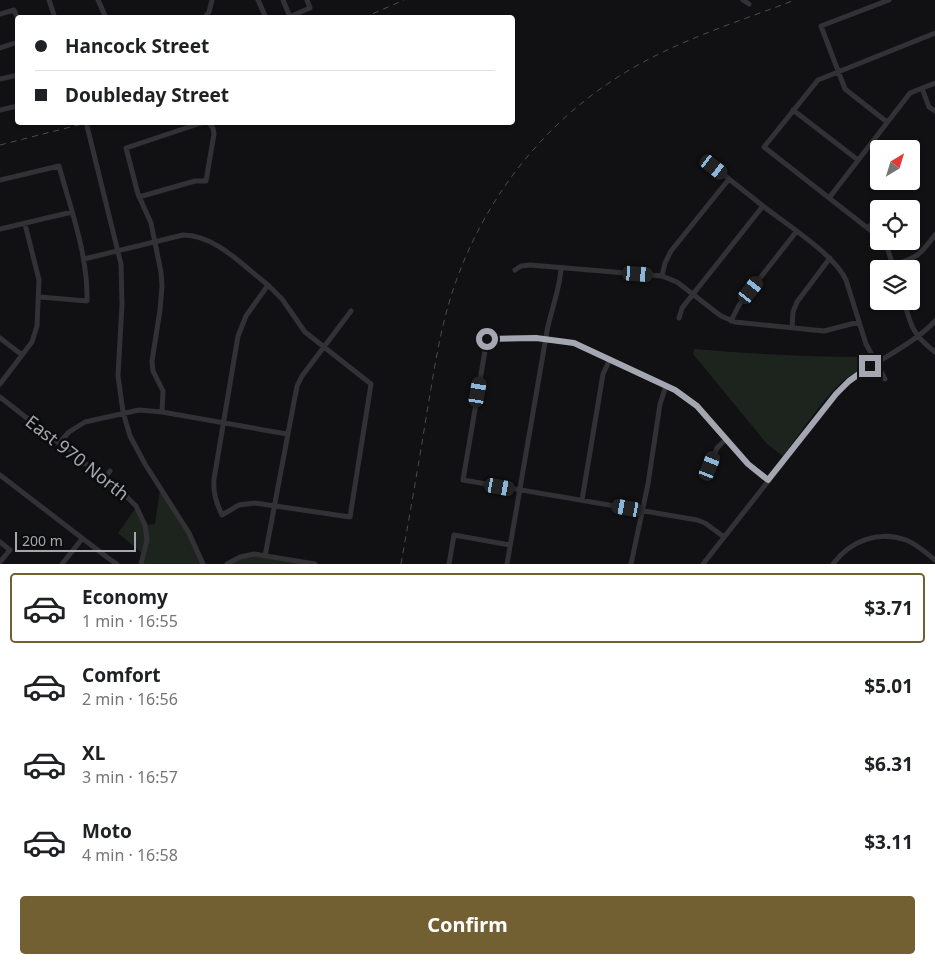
<!DOCTYPE html>
<meta charset="utf-8">
<style>
body{margin:0;font-family:"Noto Sans",sans-serif;background:#f6f6f6;color:#202124;height:100vh;display:flex;flex-direction:column;font-size:19px;white-space:nowrap}
*{box-sizing:border-box;margin:0}
p{font-size:16px;color:#757577}
.icon{flex:none;width:28px;height:28px;fill:none;stroke:currentColor;stroke-width:2;stroke-linecap:round;stroke-linejoin:round}
.map{position:relative;height:564px;overflow:hidden}
.panel{display:flex;flex-direction:column;background:#fff;flex:1}
.panel>*{flex:none}
.guide{position:absolute;left:15px;top:15px;width:500px;height:110px;border-radius:5px;box-shadow:0 1px 4px #0004;display:grid;align-content:center;height:110px;padding:0 20px;background:#fff}
.needle{width:32px;rotate:38deg}
.tools{position:absolute;left:870px;top:140px;display:grid;gap:10px}
.tools a{display:grid;place-items:center;width:50px;height:50px;border-radius:5px;background:#fff;box-shadow:0 1px 4px #0004;font-size:25px}
.scale{position:absolute;left:15px;bottom:12px;width:121px;box-sizing:border-box;padding-left:5px;border:2px solid #a4a7b1;border-top:0;font-size:14px;line-height:18px;white-space:nowrap;color:#a4a7b1;-webkit-text-stroke:4px #0c0c0d;paint-order:stroke}
.end{position:absolute;width:22px;height:22px;margin:-11px;border:6px solid #a4a7b1;background:#111;box-shadow:0 0 0 2px #111}
.from{border-radius:50%}
.car{position:absolute;width:15px;height:30px;margin:-15px -8px;border-radius:6px;box-shadow:0 0 4px 1px #0007;background:linear-gradient(#222 24%,#8ab4d8 0 40%,#222 0 76%,#8ab4d8 0 86%,#222 0)}
.guide b{display:flex;align-items:center;gap:18px;height:48px;font-size:19px}
.guide b+b{border-top:1px solid #e0e0e0}
.guide i{width:12px;height:12px;background:#202124}
ul{padding:9px 0 0;list-style:none}
li{display:flex;align-items:center;gap:15px;height:70px;margin:0 10px 8px;padding:0 10px;border:2px solid transparent;border-radius:5px}
li div{flex:1}
li b{display:block;font-size:19px}
li em{font-style:normal;font-weight:700}
li.selected{border-color:#736032}
li>.icon{width:45px;height:45px;stroke-width:1.5}
.button{display:flex;gap:10px;margin-top:auto;padding:10px 20px}
.button a{flex:1;height:58px;border-radius:5px;background:#736032;color:#fff;font-size:20px;font-weight:700;line-height:58px;text-align:center}
.map>svg:first-child{display:block}
.green{fill:#1d241e}
.lines{fill:none;stroke-linecap:round;stroke-linejoin:round}
.minor{stroke:#323236;stroke-width:5}
.rail{stroke:#4b4c51;stroke-width:1;stroke-dasharray:6 5;stroke-linecap:butt}
.route{stroke:#a4a7b1;stroke-width:6}
.labels{text-anchor:middle;stroke-width:5;stroke-linejoin:round;paint-order:stroke}
.street-label{font-size:18px;fill:#a4a7b1;stroke:#0c0c0d}
</style>
<div class="map">
<svg width="935" height="564" viewBox="0 0 935 564">
<rect width="100%" height="100%" fill="#111012"/>
<path class="green" d="M 694,349 C 751,354 809,357 867,357 L 868,361 C 864,369 851,374 844,380 C 820,402 802,431 783,456 L 767,444 L 693,354 Z
M 160,489 L 189,533 L 203,564 L 141,564 L 143,554 L 118,533 L 137,506 L 145,525 L 155,524 Z
M 246,555 L 315,564 L 227,564 Z"/>
<g class="lines">
<path class="minor" d="M 49,0 L 55,18
M 98,0 L 106,18
M 258,0 L 266,18
M 283,0 L 290,17
M 743,0 L 749,4
M 0,14 L 14,10 L 18,19
M 204,18 L 209,12 L 212,0
M 287,18 L 310,8 L 307,0
M 0,48 L 18,42
M 0,79 L 18,75
M 922,88 L 929,107 L 935,111
M 0,110 L 18,106
M 793,110 L 858,160
M 86,122 L 121,264 L 122,304 L 118,376 L 123,412 L 130,436 L 145,464 L 189,533 L 203,564
M 887,122 L 845,89 L 821,26 L 889,0
M 714,167 L 729,179
M 0,180 L 59,166 C 71,210 88,255 87,301 L 40,297
M 139,197 L 195,181 L 206,181 L 214,134 L 213,128 L 208,122
M 829,198 L 910,93 L 935,83
M 868,228 L 879,215
M 0,229 L 72,212
M 879,237 L 764,147 L 818,80 L 935,33
M 882,241 L 888,250 L 894,269
M 84,259 L 183,235 C 216,235 243,266 268,285 L 282,299 L 305,332 L 371,384 L 350,517 L 255,503 L 239,505 L 222,515 C 216,502 213,493 214,479 L 238,336 L 246,316 L 268,285
M 893,265 C 917,258 920,255 935,235
M 515,270 L 521,266 L 530,265 L 662,276 L 677,282 L 721,316 L 735,322 L 824,331 L 859,322
M 662,276 L 665,263 L 671,251 L 729,179 L 763,206
M 904,301 C 911,327 913,335 935,352
M 679,318 L 682,308 L 763,206 C 786,224 835,255 846,280 L 866,344 L 885,379
M 731,321 L 739,305 L 796,232
M 792,328 L 793,312 L 797,302 L 830,258
M 0,338 L 22,355
M 0,384 L 32,342 L 37,326 L 39,280 L 25,224
M 0,397 L 124,494 L 136,506 L 145,525 L 147,540 L 141,564
M 162,412 L 163,391 L 153,371 L 152,361 L 160,310 L 162,286 L 161,272 L 151,223 L 138,194 L 126,148 L 204,122
M 59,443 L 69,432 L 85,422 L 139,410 L 162,412 L 287,434
M 710,466 L 717,448 L 726,439
M 0,475 L 108,558 L 117,564
M 104,479 L 110,471
M 582,500 L 603,374 L 610,359
M 724,537 L 705,523 L 697,520 L 463,480 L 487,339 L 536,338 L 574,343 L 675,390 L 697,406 L 748,464 L 768,480
M 0,542 L 10,550 L 0,562
M 265,556 L 297,386 L 302,376 L 351,311
M 62,564 L 82,539
M 227,564 L 240,557 L 254,554 L 315,564
M 449,564 L 454,535 L 510,545
M 507,564 L 547,331 C 551,310 560,289 561,268
M 631,564 L 648,484 L 660,404 L 666,386
M 703,564 L 840,390 C 868,363 910,348 935,321
M 833,564 C 850,541 878,530 906,540 C 917,544 926,553 935,560"/>
<path class="rail" d="M 363,18 L 404,0
M 0,145 L 90,122
M 401,564 C 410,513 419,462 427,412 C 434,371 440,329 453,290 C 484,197 547,118 631,69 C 682,39 740,21 795,0"/>
</g>
<g class="lines">
<path class="route" d="M 487,339 L 536,338 L 574,343 L 675,390 L 697,406 L 748,464 L 768,480 L 836,394 L 849,381 L 870,366"/>
</g>
<g class="labels">
<g class="street-label">
<text transform="translate(77 458) rotate(38)" y="6">East 970 North</text>
</g>
</g>
</svg>
<div class="tools">
<a><svg class="needle" viewBox="-14 -14 28 28"><path d="M0-13l5 13h-10z" fill="#e53935"/><path d="M0 13l5-13h-10z" fill="#757577"/></svg></a>
<a><svg class="icon" aria-label="locate" viewBox="0 0 24 24"><circle cx="12" cy="12" r="6"/><path d="M12 2v4M12 18v4M2 12h4M18 12h4"/></svg></a>
<a><svg class="icon" aria-label="layers" viewBox="0 0 24 24"><path d="M12 4l9 5-9 5-9-5zM3 14l9 5 9-5"/></svg></a>
</div>
<div class="scale">200 m</div>
<i class="end from" style="left:487px;top:339px"></i>
<i class="end" style="left:870px;top:366px"></i>
<i class="car" style="left:714px;top:167px;rotate:128deg"></i>
<i class="car" style="left:638px;top:274px;rotate:94deg"></i>
<i class="car" style="left:751px;top:290px;rotate:38deg"></i>
<i class="car" style="left:478px;top:392px;rotate:10deg"></i>
<i class="car" style="left:710px;top:466px;rotate:22deg"></i>
<i class="car" style="left:500px;top:487px;rotate:100deg"></i>
<i class="car" style="left:627px;top:508px;rotate:280deg"></i>
<div class="guide">
<b><i class="from"></i>Hancock Street</b>
<b><i></i>Doubleday Street</b>
</div>
</div>
<section class="panel">
<ul>
<li class="selected"><svg class="icon" aria-label="car" viewBox="0 0 24 24"><path d="M5 17H2v-5l4-1 3-4h7l3 4 3 1v5h-3M9 17h6M6 11h13"/><circle cx="7" cy="17" r="2"/><circle cx="17" cy="17" r="2"/></svg><div><b>Economy</b><p>1 min · 16:55</p></div><em>$3.71</em></li>
<li><svg class="icon" aria-label="car" viewBox="0 0 24 24"><path d="M5 17H2v-5l4-1 3-4h7l3 4 3 1v5h-3M9 17h6M6 11h13"/><circle cx="7" cy="17" r="2"/><circle cx="17" cy="17" r="2"/></svg><div><b>Comfort</b><p>2 min · 16:56</p></div><em>$5.01</em></li>
<li><svg class="icon" aria-label="car" viewBox="0 0 24 24"><path d="M5 17H2v-5l4-1 3-4h7l3 4 3 1v5h-3M9 17h6M6 11h13"/><circle cx="7" cy="17" r="2"/><circle cx="17" cy="17" r="2"/></svg><div><b>XL</b><p>3 min · 16:57</p></div><em>$6.31</em></li>
<li><svg class="icon" aria-label="car" viewBox="0 0 24 24"><path d="M5 17H2v-5l4-1 3-4h7l3 4 3 1v5h-3M9 17h6M6 11h13"/><circle cx="7" cy="17" r="2"/><circle cx="17" cy="17" r="2"/></svg><div><b>Moto</b><p>4 min · 16:58</p></div><em>$3.11</em></li>
</ul>
<div class="button"><a>Confirm</a></div>
</section>
